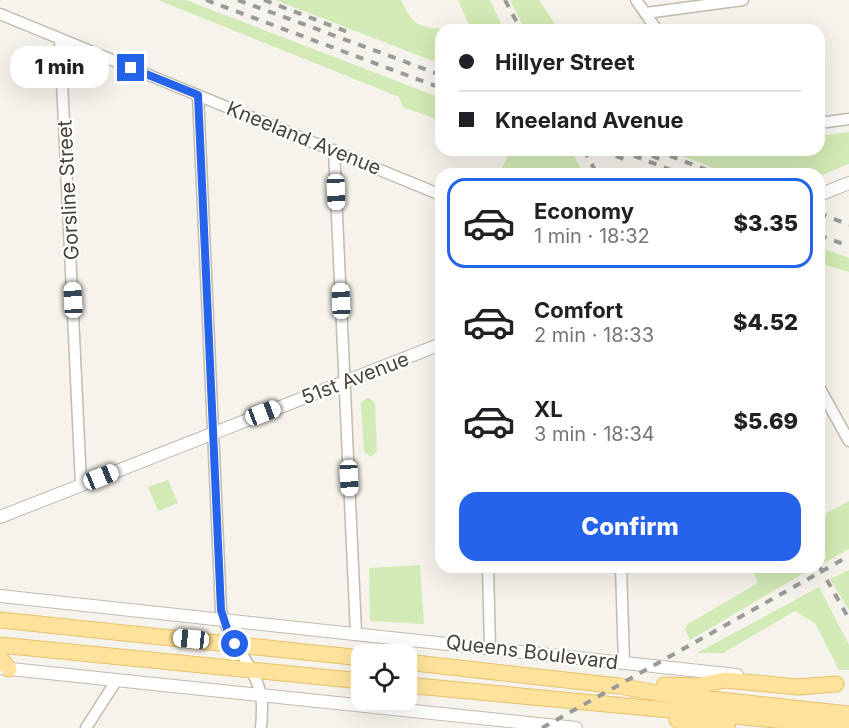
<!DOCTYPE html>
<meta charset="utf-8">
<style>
body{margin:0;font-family:Inter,sans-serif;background:#f6f6f6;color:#202124;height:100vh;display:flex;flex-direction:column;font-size:22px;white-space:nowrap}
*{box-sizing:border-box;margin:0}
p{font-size:20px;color:#757577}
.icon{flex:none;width:33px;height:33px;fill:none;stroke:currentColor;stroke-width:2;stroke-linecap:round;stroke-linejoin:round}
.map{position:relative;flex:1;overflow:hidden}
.details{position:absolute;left:435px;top:168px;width:390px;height:405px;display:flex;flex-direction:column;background:#fff;border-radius:18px;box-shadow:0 6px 24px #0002}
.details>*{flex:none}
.guide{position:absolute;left:435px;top:24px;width:390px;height:132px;border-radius:18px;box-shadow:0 6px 24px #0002;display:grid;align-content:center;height:132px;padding:0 24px;background:#fff}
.tools{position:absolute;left:351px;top:644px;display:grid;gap:12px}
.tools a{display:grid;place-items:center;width:66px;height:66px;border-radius:12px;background:#fff;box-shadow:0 6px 24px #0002;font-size:30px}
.end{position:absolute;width:27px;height:27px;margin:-14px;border:8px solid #2563eb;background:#fff;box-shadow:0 0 0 3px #fff}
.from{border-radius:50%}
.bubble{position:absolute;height:42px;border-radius:18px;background:#fff;box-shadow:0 6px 24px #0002;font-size:20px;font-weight:800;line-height:42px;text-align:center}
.car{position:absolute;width:18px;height:36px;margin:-18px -9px;border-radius:8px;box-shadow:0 0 4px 2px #0007;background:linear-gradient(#fff 24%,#345 0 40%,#fff 0 76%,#345 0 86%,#fff 0)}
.guide b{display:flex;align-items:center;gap:21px;height:57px;font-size:22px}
.guide b+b{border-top:2px solid #e0e0e0}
.guide i{width:15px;height:15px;background:#202124}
ul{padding:10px 0 0;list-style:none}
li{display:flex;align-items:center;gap:18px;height:90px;margin:0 12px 9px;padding:0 12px;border:3px solid transparent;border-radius:18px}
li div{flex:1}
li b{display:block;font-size:22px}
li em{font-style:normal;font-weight:800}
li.current{border-color:#2563eb}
li>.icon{width:54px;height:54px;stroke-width:1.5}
.button{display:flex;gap:12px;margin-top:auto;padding:12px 24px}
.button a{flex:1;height:69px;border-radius:18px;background:#2563eb;color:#fff;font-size:24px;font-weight:800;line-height:69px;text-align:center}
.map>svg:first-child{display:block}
.green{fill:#d2eab5}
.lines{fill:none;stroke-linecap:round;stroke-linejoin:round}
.minor-casing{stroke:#c2bbae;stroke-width:13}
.tertiary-casing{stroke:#c2bbae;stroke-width:14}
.primary-casing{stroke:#e6c16a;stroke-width:17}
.minor{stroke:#fff;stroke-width:10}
.tertiary{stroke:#fff;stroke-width:12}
.primary{stroke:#ffe39c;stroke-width:15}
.rail{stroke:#9a9a9a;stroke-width:4;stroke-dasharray:8 8;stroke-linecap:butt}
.route{stroke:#2563eb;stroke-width:8}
.labels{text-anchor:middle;stroke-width:4.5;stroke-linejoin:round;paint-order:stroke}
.street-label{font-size:20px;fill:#4b4439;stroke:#fff}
</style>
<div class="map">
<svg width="849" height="728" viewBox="0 0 849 728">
<rect width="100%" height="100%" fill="#f6f3ec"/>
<path class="green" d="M 158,0 L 186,0 L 441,98 L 441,121 L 403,107 L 399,97 Z
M 275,0 L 401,0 C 413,27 420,27 447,29 L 448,30 L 441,30 L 441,64 Z
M 458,0 L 490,0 L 504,30 L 471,30 Z
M 510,0 L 539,0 L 559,30 L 525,30 Z
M 849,132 L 849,164 L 819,176 L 819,174 L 727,174 L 669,150 L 819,150 L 819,136 Z
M 511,150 L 568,150 L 572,152 L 584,174 L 499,174 Z
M 819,247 L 849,258 L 849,272 L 819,263 Z
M 368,397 L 375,403 L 377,451 L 371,457 L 364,452 L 361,403 Z
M 168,480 L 178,503 L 158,511 L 148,487 Z
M 849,501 L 849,549 L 822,564 L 819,560 L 819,503 L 825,514 Z
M 420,565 L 424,624 L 370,621 L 369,568 Z
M 751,567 L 807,567 L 809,570 L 690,640 L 685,629 L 688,624 L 758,583 Z
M 849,570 L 849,610 L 830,579 Z
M 819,587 L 849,645 L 849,670 L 839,670 L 815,623 L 795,611 L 723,653 L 697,653 Z"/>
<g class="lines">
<defs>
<path id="minor" d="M 636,0 L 657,30
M 646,13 L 743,0
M 0,14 L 441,195
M 60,39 L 81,484
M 198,95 L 221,610 C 228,641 254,664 261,695 C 263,706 262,717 261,728
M 819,123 L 849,119
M 334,150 L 356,633
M 819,387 L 849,441
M 488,567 L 490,647
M 621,567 L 624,663
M 86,728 L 116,681"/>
<path id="tertiary" d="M 819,195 L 849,183
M 0,517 L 441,344
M 0,596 L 737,675
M 1,668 L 576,728"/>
<path id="primary" d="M 0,620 L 362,658
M 0,645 L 362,681
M 0,658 L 9,669
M 406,662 L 619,686 L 663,694 L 849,714
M 406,685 L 849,727
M 664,685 L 696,686 L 725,680 L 798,687 L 836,684
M 677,720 L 728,728"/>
</defs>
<use href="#minor" class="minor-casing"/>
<use href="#tertiary" class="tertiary-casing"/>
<use href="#primary" class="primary-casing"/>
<use href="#minor" class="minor"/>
<use href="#tertiary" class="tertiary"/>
<use href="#primary" class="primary"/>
<path class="rail" d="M 206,0 L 441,88
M 238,0 L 441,75
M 264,0 L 348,32
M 505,0 L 521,30
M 584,150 L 597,174
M 601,150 L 626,160
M 619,150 L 681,174
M 637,150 L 662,160
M 655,150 L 717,174
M 819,213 L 849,225
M 819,235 L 849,246
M 819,566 L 849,619
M 542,728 L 849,556"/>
</g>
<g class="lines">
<path class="route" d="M 131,68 L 198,95 L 221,610 L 228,632 L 235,644"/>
</g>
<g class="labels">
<g class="street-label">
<text transform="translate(304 138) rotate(22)" y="7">Kneeland Avenue</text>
<text transform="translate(68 190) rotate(-93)" y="7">Gorsline Street</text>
<text transform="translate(355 378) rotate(-21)" y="7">51st Avenue</text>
<text transform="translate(532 652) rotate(7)" y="7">Queens Boulevard</text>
</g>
</g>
</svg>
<div class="tools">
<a><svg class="icon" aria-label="locate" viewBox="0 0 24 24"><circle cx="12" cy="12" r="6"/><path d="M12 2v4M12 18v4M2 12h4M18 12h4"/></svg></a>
</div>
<i class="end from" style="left:235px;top:644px"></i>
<i class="end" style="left:131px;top:68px"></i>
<div class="bubble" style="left:10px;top:46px;width:99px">1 min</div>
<i class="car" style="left:336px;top:192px;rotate:178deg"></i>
<i class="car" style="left:73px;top:300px;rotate:357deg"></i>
<i class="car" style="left:341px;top:301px;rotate:358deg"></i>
<i class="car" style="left:263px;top:413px;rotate:69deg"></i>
<i class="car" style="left:101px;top:477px;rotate:68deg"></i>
<i class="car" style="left:349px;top:478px;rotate:177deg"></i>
<i class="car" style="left:191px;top:639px;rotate:276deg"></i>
<div class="guide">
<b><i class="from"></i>Hillyer Street</b>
<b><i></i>Kneeland Avenue</b>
</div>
<section class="details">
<ul>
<li class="current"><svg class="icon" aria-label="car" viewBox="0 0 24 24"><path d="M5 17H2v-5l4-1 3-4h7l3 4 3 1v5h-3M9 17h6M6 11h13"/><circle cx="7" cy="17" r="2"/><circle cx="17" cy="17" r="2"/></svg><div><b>Economy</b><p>1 min · 18:32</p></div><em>$3.35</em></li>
<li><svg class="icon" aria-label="car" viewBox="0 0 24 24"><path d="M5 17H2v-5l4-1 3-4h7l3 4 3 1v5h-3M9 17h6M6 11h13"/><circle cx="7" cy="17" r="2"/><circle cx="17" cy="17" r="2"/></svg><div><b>Comfort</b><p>2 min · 18:33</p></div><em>$4.52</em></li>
<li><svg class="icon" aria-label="car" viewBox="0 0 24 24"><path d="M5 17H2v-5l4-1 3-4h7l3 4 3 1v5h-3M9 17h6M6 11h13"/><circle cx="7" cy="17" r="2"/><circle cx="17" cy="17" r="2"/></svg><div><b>XL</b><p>3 min · 18:34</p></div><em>$5.69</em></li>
</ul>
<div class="button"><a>Confirm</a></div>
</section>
</div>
